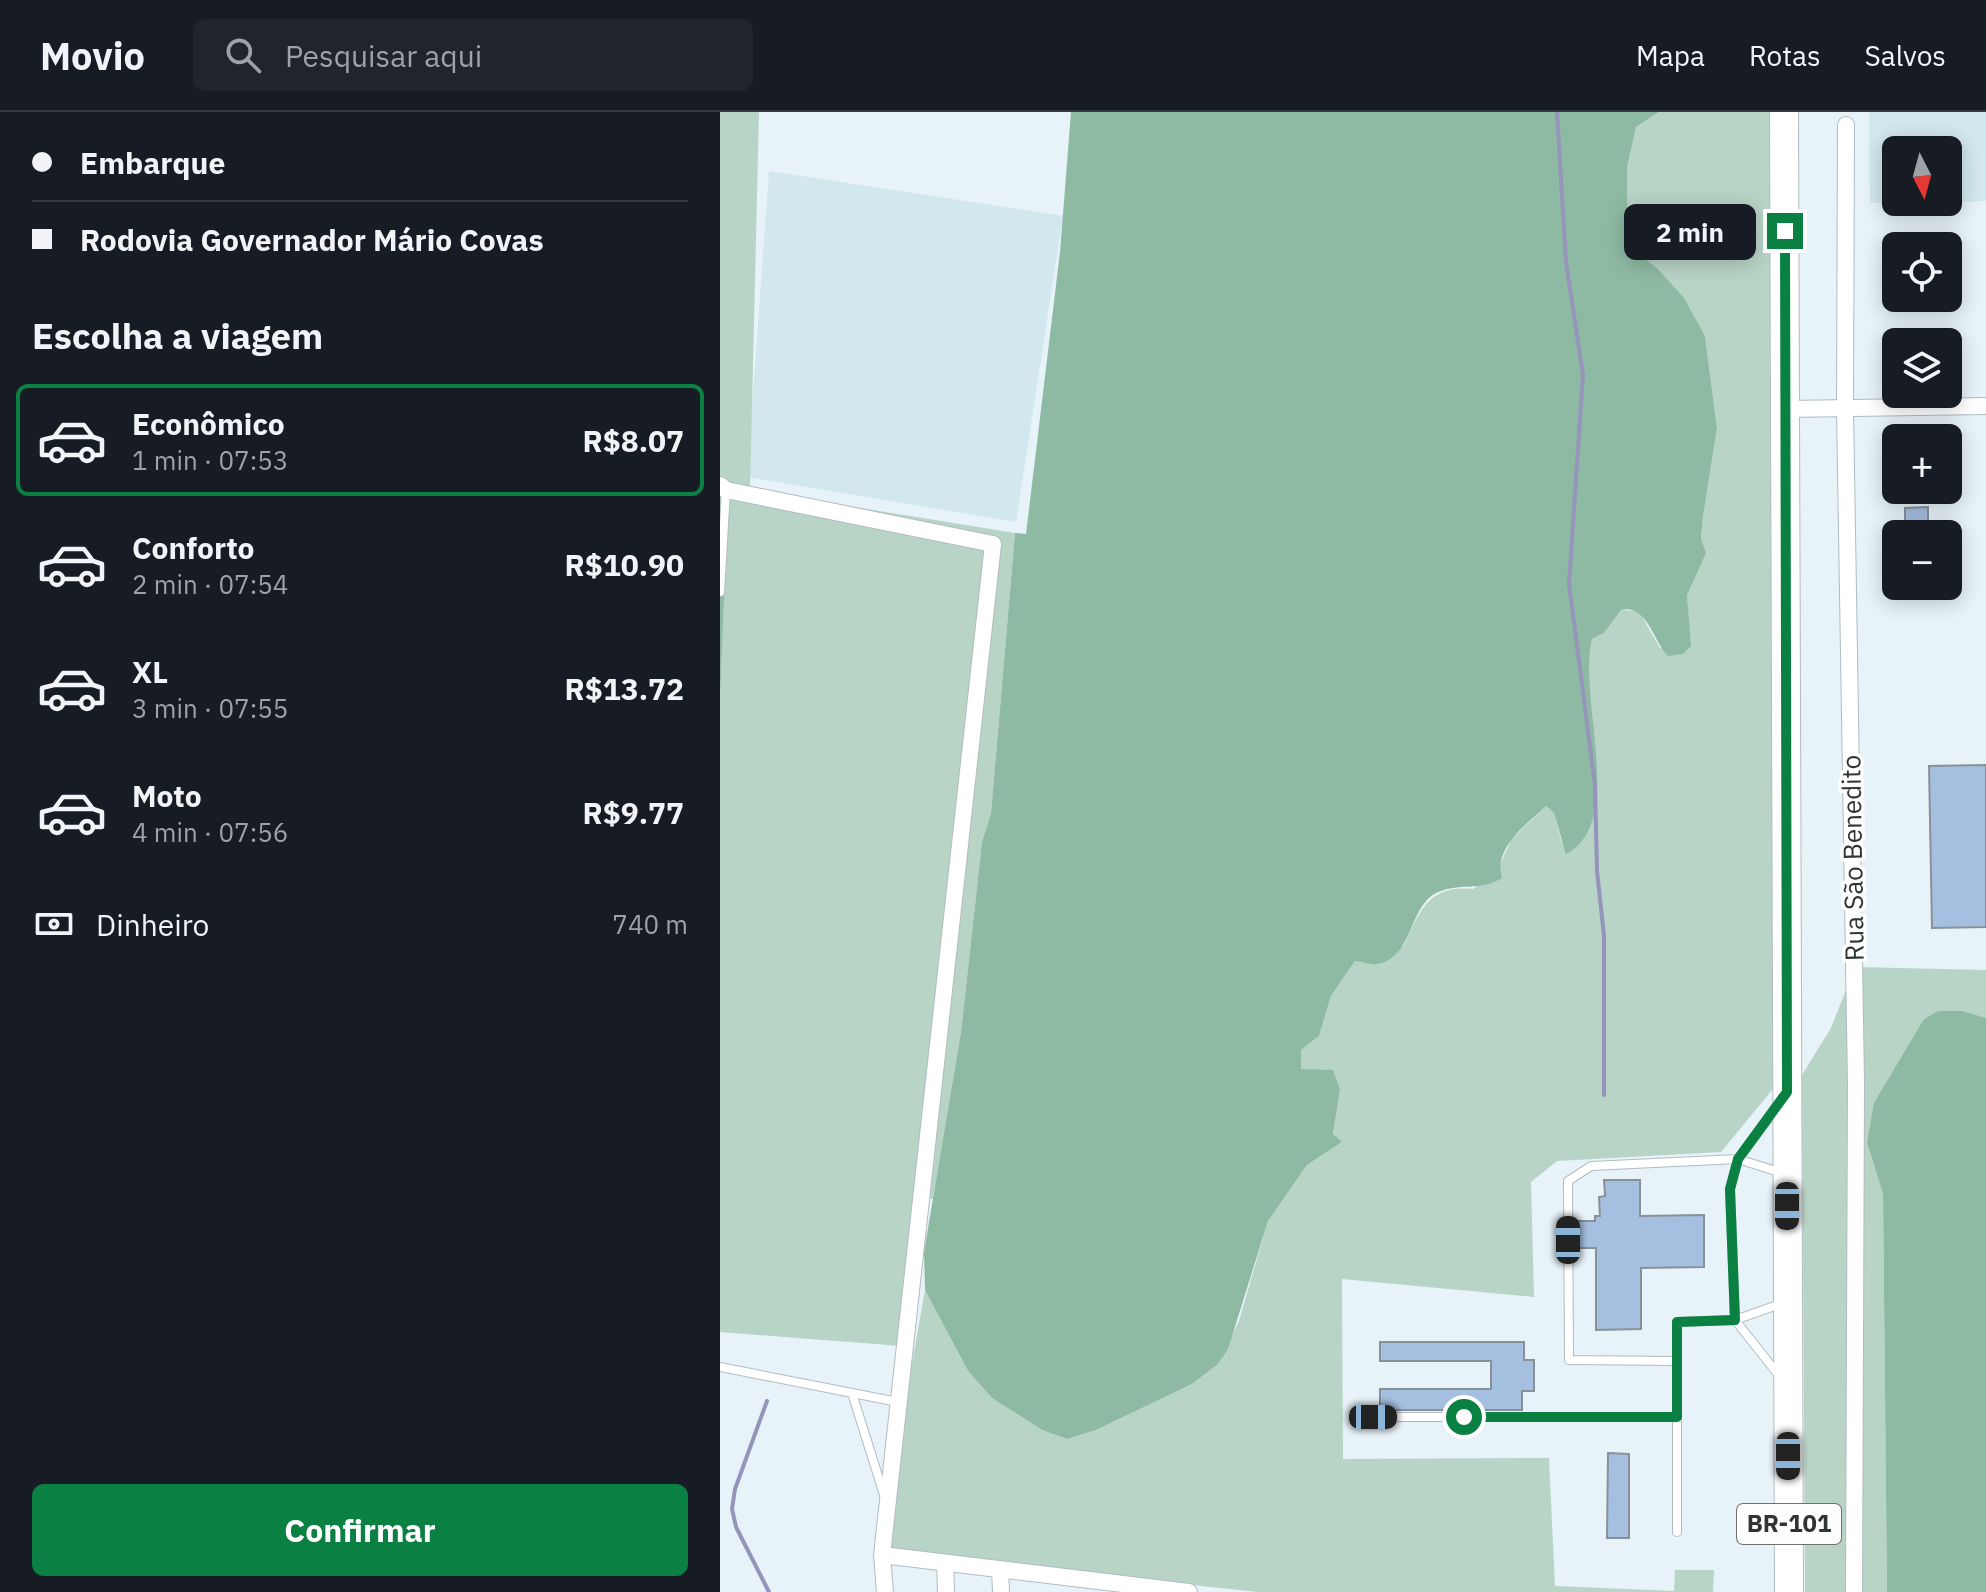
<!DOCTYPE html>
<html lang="pt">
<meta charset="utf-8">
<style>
body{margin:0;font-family:"IBM Plex Sans",sans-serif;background:#20242c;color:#f1f3f6;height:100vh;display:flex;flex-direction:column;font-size:30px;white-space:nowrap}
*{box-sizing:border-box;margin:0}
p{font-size:26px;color:#9ea1a6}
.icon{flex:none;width:44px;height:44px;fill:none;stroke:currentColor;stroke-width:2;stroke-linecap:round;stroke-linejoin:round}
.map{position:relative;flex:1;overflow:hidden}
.details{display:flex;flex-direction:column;background:#171b24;width:720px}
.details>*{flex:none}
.top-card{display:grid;align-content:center;height:176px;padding:0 32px;background:#171b24}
.needle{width:52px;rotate:174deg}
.buttons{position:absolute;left:1162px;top:24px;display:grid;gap:16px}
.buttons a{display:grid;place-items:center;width:80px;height:80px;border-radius:12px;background:#171b24;box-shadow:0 4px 20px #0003;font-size:40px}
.end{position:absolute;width:36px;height:36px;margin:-18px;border:10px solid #0b8043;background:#fff;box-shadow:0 0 0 4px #fff}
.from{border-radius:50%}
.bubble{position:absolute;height:56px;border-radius:12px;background:#171b24;box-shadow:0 4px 20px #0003;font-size:26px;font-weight:700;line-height:56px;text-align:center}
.car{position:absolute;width:24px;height:48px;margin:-24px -12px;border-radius:10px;box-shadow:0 0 6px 2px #0007;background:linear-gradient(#222 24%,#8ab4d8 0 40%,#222 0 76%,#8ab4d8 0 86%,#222 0)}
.top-card b{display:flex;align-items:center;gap:28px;height:76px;font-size:30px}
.top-card b+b{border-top:2px solid #363941}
.top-card i{width:20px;height:20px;background:#f1f3f6}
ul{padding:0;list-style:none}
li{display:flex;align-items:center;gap:24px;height:112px;margin:0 16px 12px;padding:0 16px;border:4px solid transparent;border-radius:12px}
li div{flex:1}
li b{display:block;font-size:30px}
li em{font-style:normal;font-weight:700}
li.current{border-color:#0b8043}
li>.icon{width:72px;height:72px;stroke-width:1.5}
h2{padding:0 32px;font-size:36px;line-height:96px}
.pay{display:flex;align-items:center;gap:20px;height:88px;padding:0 32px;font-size:30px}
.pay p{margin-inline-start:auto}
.cta{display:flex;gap:16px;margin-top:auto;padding:16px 32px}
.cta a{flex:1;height:92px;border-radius:12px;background:#0b8043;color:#fff;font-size:32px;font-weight:700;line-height:92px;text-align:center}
header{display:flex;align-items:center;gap:48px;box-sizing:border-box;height:112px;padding:0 40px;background:#171b24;border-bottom:2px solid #363941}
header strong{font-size:38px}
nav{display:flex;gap:44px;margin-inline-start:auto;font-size:28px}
.search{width:560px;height:72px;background:#20242c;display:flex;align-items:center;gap:20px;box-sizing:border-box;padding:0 28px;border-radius:12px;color:#9ea1a6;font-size:30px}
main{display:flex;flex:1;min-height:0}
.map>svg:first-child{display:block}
.built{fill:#d2e7ee}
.green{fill:#b8d4c6}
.forest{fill:#8ebaa3}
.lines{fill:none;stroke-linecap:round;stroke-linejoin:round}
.stream{stroke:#9594ba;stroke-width:4}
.building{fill:#a5bfe1;stroke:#8a9098;stroke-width:2}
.lane-casing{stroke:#b1bcc1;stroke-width:10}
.street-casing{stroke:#b1bcc1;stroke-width:18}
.highway-casing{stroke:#b1bcc1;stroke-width:30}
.lane{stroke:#fff;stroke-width:8}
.street{stroke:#fff;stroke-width:16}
.highway{stroke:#fff;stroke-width:28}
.route{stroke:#0b8043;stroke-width:10}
.labels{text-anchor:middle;stroke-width:7;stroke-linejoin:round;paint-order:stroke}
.shield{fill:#fefefe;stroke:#6e7172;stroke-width:2}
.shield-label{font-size:24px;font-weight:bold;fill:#303436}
.street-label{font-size:26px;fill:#303436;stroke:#fefefe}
</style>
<header>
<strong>Movio</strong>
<div class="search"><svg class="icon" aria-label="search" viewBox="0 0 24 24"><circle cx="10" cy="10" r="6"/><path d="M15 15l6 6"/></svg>Pesquisar aqui</div>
<nav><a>Mapa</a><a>Rotas</a><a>Salvos</a></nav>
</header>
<main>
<section class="details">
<div class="top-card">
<b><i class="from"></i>Embarque</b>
<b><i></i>Rodovia Governador Mário Covas</b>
</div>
<h2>Escolha a viagem</h2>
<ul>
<li class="current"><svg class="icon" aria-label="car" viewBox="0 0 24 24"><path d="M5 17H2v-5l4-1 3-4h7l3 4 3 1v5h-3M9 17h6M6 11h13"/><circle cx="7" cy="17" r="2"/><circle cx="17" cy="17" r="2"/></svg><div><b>Econômico</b><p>1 min · 07:53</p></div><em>R$8.07</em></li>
<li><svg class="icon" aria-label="car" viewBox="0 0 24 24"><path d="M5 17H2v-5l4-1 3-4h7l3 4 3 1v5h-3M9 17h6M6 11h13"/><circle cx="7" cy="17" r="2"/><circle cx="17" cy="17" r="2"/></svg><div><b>Conforto</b><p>2 min · 07:54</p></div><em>R$10.90</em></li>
<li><svg class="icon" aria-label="car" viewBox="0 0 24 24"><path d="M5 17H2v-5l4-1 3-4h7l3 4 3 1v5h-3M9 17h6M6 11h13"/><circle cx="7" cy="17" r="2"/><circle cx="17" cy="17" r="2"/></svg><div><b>XL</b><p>3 min · 07:55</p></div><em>R$13.72</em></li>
<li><svg class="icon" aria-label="car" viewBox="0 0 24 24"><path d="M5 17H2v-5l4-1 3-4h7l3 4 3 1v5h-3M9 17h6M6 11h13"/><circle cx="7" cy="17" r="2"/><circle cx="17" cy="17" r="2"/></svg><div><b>Moto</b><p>4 min · 07:56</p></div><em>R$9.77</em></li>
</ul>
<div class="pay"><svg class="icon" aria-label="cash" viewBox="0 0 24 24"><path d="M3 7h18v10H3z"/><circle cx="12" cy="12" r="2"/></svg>Dinheiro<p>740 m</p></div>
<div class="cta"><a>Confirmar</a></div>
</section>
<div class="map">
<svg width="1266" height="1480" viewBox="0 0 1266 1480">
<rect width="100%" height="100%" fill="#e7f3f8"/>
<path class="built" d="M 1149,0 L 1266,0 L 1266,89 L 1228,90 L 1228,38 L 1176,38 L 1176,90 L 1216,90 L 1150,91 Z
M 49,59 L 343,104 L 296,410 L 27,365 Z"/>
<path class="green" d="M 0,0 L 39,0 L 30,378 L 295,421 L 271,701 L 262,730 L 241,920 L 213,1087 L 194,1086 L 181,1234 L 0,1220 L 0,589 L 7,414 L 0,392 Z
M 939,0 L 1057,0 L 1061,967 L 1001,1040 L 837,1049 L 811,1070 L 814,1185 L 622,1167 L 623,1347 L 829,1346 L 835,1474 L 954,1479 L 955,1458 L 994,1458 L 993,1480 L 537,1480 L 167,1440 L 167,1393 L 205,1178 L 248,1259 L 272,1286 L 322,1318 L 347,1327 L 376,1318 L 472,1272 L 497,1253 L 519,1209 L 548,1109 L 587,1053 L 622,1030 L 613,1023 L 620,978 L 581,957 L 581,938 L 599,924 L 611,884 L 635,849 L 645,849 L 684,833 C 700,799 708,773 753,777 L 779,755 L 791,728 L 826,694 L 834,701 L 842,731 L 873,615 L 866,550 L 872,527 L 884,521 L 901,498 L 919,499 L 940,536 L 970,534 L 967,483 L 985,441 L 981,427 L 983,405 L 997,316 L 985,224 L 937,156 L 908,134 L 907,56 L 916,15 Z
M 1135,855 L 1266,858 L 1266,906 C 1243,901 1226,894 1204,907 L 1147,1031 L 1163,1082 L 1167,1480 L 1085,1480 L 1082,963 L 1111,916 Z"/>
<path class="forest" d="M 351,0 L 939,0 L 916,15 L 907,56 L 908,134 L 937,156 L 964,186 L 985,224 L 997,316 L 983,405 L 981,427 L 986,441 L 967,483 L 971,534 L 963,542 L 948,544 C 933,529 927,492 901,498 L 884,521 L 872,527 C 857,586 907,710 846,742 L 834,701 L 826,694 C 806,713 773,736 782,766 C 760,780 739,770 716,781 C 689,795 693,845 658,852 C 650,854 644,849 635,849 L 611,884 L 599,924 L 581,938 L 581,957 L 613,958 L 620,978 L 613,1022 L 622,1030 L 587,1053 L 548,1109 L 508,1237 L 497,1253 L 472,1272 L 376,1318 L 347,1327 L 322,1318 L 272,1286 L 248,1259 L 205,1178 L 204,1140 L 241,920 L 262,730 L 271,701 L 295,421 L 306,422 L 340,140 Z
M 0,392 L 7,414 L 0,589 Z
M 1218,899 L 1242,899 L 1266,906 L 1266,1480 L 1167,1480 L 1163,1082 L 1147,1031 L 1154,991 L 1204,907 Z"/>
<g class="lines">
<path class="stream" d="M 837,0 L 846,150 L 863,263 L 849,472 L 875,673 L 877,759 L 884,824 L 884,983
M 47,1289 L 15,1377 L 12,1397 L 16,1415 L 49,1480"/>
</g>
<path class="building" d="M 1208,395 L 1208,422 L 1185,422 L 1185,396 Z
M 1266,653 L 1266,815 L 1212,816 L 1209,654 Z
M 884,1068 L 920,1068 L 920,1104 L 984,1103 L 984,1155 L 921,1156 L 921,1217 L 876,1218 L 876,1136 L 858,1136 L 858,1109 L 875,1109 L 875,1104 L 880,1104 L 879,1085 L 885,1084 Z
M 660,1230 L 804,1230 L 804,1248 L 814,1248 L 814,1279 L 802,1279 L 802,1298 L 660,1298 L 660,1277 L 771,1277 L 771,1249 L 660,1249 Z
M 888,1341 L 909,1342 L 909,1426 L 887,1426 Z"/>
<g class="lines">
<defs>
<path id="lane" d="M 0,480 L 6,379
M 1060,991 L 1018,1047 L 1010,1077 L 1015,1208 L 1061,1266
M 956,1249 L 849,1248 L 848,1069 L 871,1054 L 1018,1047 L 1062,1061
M 0,1255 L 178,1290
M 132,1281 L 164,1383
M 653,1305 L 957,1305
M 957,1420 L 957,1210 L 1015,1208 L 1063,1191"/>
<path id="street" d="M 1126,13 L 1125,296 L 1136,972 L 1134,1480
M 1066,297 L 1266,294
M 0,373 L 6,378 L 273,432 L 162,1443 L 165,1480
M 162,1443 L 469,1480
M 225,1451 L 226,1480
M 280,1457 L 281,1480"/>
<path id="highway" d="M 1064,0 L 1069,1480"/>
</defs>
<use href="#lane" class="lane-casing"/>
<use href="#street" class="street-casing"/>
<use href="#highway" class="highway-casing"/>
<use href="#lane" class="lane"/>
<use href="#street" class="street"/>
<use href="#highway" class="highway"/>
</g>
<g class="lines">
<path class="route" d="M 744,1305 L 957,1305 L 957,1210 L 1015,1208 L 1010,1077 L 1018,1047 L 1067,980 L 1065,119"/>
</g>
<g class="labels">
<rect class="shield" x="1017" y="1392" width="104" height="40" rx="6"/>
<g class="shield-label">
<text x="1069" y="1420">BR-101</text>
</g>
<g class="street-label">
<text transform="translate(1133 746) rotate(-91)" y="9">Rua São Benedito</text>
</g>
</g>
</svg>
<div class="buttons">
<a><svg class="needle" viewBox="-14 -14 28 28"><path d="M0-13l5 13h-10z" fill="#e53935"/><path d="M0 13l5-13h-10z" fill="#9ea1a6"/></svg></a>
<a><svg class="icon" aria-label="locate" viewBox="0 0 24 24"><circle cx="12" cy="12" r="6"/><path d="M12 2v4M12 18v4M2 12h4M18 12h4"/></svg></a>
<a><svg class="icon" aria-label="layers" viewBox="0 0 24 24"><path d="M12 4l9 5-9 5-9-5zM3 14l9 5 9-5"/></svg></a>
<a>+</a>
<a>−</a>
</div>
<i class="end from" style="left:744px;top:1305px"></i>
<i class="end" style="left:1065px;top:119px"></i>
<div class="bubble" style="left:904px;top:92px;width:132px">2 min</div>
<i class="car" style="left:1067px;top:1094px;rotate:180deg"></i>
<i class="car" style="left:848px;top:1128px;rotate:0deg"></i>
<i class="car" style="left:653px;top:1305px;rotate:90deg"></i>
<i class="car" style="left:1068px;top:1344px;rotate:180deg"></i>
</div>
</main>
